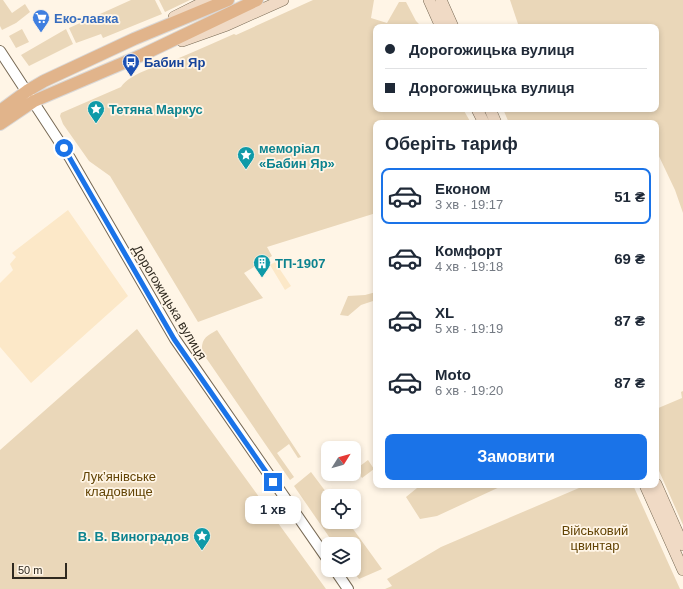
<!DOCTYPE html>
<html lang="uk">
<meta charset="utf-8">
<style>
body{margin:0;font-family:Arial,sans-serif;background:#f6f6f7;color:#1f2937;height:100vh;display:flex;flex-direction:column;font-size:15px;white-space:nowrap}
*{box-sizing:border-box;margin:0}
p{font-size:13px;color:#747a83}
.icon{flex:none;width:22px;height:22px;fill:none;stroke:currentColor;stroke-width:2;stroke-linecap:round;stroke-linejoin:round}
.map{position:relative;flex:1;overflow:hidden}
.panel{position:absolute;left:373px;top:120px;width:286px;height:368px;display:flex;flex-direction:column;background:#fff;border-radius:8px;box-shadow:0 2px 6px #0003}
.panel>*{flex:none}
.hud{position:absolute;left:373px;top:24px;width:286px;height:88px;border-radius:8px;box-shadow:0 2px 6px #0003;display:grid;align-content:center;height:88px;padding:0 12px;background:#fff}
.needle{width:26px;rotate:53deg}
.tools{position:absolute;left:321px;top:441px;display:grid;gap:8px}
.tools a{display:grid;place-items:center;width:40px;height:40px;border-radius:8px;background:#fff;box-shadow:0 2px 6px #0003;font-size:20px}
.scale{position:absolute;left:12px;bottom:10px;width:55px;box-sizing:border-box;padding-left:4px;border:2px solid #2f291f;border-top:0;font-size:11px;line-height:14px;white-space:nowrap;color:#2f291f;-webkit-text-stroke:3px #fff5e6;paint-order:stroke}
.end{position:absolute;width:18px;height:18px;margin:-9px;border:5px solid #1a73e8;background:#fff;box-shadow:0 0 0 2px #fff}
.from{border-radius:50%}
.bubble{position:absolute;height:28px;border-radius:8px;background:#fff;box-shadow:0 2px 6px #0003;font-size:13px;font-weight:600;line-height:28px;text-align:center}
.hud b{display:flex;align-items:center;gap:14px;height:38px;font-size:15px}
.hud b+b{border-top:1px solid #e0e1e3}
.hud i{width:10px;height:10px;background:#1f2937}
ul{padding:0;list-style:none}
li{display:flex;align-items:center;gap:12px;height:56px;margin:0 8px 6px;padding:0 4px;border:2px solid transparent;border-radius:8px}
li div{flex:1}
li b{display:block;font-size:15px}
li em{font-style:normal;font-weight:600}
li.current{border-color:#1a73e8}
li>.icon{width:36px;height:36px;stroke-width:1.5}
h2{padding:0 12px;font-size:18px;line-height:48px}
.button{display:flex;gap:8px;margin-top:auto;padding:8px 12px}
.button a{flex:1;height:46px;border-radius:8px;background:#1a73e8;color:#fff;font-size:16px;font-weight:600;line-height:46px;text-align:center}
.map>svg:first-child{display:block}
.built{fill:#fce8c8}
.green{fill:#ead7b9}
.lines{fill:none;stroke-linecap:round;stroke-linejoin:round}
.tertiary-casing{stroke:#776954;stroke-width:12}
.secondary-casing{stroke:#776954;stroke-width:12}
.primary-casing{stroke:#dad8d7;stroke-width:14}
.tertiary{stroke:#fff;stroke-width:10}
.secondary{stroke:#f0dac5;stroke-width:11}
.primary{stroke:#e1b48b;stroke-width:12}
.route{stroke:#1a73e8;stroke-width:5}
.labels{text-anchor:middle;stroke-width:3.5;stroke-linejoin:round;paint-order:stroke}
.shop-label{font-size:13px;font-weight:bold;fill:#366cbe;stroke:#fff5e6;text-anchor:start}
.transit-label{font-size:13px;font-weight:bold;fill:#164399;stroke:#fff5e6;text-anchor:start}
.culture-label{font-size:13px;font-weight:bold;fill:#0d838f;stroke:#fff5e6;text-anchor:start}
.street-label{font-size:13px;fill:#2f291f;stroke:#fff5e6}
.park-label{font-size:13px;fill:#624304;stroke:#fff5e6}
</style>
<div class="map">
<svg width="683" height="589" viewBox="0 0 683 589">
<rect width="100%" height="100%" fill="#fff5e6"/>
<path class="built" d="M 68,210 L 128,296 L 31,383 L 0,347 L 0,283 L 13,270 L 10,264 L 16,257 L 12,253 Z
M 275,262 L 291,286 L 285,290 L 270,265 Z"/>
<path class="green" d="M 0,0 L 3,0 L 12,13 L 25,4 L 30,12 L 16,23 L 2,30 L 0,26 Z
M 131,0 L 155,0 L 162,14 L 103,38 L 101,34 L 76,43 L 69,28 Z
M 159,0 L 190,0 L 165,12 Z
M 313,0 L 374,0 L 371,18 L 387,23 L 399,2 L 406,2 L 416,21 L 422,27 L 376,27 L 376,109 L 463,109 L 471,123 L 376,123 L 376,213 L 267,247 L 272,256 L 244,273 L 263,298 L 198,322 L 110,176 L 89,161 L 63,124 L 60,116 L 61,113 L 121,87 C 131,72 163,65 179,58 C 198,50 216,42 234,34 L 236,35 Z
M 510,0 L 683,0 L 683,213 L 675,190 L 656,150 L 656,123 L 509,123 L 503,109 L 656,109 L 656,27 L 519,27 Z
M 22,29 L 29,42 L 16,48 L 9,36 Z
M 66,29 L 73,44 L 29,66 L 21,55 Z
M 376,292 L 376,300 L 361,305 L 348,316 L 340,315 L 348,296 L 365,295 Z
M 137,329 L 326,589 L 0,589 L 0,450 Z
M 217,330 L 301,457 L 298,458 L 289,444 L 277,453 L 294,477 L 290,480 L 202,352 C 201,338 207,336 217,330 Z
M 683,391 L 683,525 L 656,464 L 656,409 L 682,398 L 681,392 Z
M 368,460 L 374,469 L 362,478 L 356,469 Z
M 311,472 L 329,496 L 328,522 L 348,522 L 382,569 L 359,579 L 352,570 L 354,570 L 354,544 L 334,544 L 294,486 Z
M 416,485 L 504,485 L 437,516 L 420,519 L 406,497 L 417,488 Z
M 586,485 L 633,485 L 680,589 L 385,589 L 392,586 L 387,579 L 441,547 Z"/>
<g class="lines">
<defs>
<path id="tertiary" d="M 0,51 L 70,158 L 175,339 L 328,560
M 335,570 L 348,589"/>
<path id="secondary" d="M 429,0 L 441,27
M 441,0 L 453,27
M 174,17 L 208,0
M 182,41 L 227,25 L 283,0
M 477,109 L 484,123
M 490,109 L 496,123
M 656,484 L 683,545
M 645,485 L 683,570"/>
<path id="primary" d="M 0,111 L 27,91 L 44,81 L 134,39 L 228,0
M 0,124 L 34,101 L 142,55 L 257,0"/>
</defs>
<use href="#tertiary" class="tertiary-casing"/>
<use href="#secondary" class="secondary-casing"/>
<use href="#primary" class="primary-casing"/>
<use href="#tertiary" class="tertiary"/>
<use href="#secondary" class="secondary"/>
<use href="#primary" class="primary"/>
</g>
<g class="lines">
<path class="route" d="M 64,148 L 174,339 L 273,482"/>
</g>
<defs>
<symbol id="supermarket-pin" viewBox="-11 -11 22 30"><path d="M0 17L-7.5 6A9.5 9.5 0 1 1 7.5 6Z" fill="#3f7fe0" stroke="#fff5e6"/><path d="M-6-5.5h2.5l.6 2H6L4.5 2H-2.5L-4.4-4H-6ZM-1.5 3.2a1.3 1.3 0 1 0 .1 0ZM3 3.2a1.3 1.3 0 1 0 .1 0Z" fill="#fff"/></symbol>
<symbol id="bus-pin" viewBox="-11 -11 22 30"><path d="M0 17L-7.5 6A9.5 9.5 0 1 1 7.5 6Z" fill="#1a4fb4" stroke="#fff5e6"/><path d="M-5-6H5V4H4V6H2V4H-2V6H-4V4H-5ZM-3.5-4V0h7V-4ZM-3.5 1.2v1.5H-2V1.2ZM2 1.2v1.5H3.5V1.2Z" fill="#fff"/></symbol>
<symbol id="sight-pin" viewBox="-11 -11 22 30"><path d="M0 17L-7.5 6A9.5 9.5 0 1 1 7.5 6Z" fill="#0f9aa8" stroke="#fff5e6"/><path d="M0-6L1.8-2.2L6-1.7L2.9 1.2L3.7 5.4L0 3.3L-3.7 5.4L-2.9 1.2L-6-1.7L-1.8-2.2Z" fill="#fff"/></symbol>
<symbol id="building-pin" viewBox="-11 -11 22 30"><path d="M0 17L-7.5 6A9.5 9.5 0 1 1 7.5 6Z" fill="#0f9aa8" stroke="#fff5e6"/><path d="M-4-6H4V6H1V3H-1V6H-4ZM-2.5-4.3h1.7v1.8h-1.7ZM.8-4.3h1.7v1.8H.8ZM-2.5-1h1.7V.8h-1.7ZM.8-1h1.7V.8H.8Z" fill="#fff"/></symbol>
</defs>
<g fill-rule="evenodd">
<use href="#supermarket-pin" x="31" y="8" width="20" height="27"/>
<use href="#bus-pin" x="121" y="52" width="20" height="27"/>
<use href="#sight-pin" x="86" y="99" width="20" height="27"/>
<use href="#sight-pin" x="236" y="145" width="20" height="27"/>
<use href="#building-pin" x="252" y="253" width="20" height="27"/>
<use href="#sight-pin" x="192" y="526" width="20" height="27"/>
</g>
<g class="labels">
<g class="shop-label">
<text x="54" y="23">Еко-лавка</text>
</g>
<g class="transit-label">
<text x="144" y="67">Бабин Яр</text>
</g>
<g class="culture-label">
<text x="109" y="114">Тетяна Маркус</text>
<text x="259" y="153">меморіал<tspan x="259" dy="15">«Бабин Яр»</tspan></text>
<text x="275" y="268">ТП-1907</text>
<text x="189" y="541" text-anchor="end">В. В. Виноградов</text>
</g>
<g class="street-label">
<text transform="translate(170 302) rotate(59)" y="5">Дорогожицька вулиця</text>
</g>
<g class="park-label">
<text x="119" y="481">Лукʼянівське<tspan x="119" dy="15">кладовище</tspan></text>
<text x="595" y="535">Військовий<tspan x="595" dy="15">цвинтар</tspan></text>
</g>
</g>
</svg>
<div class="tools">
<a><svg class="needle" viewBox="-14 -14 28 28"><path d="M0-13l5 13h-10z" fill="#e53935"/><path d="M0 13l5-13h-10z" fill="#747a83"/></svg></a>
<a><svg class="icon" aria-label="locate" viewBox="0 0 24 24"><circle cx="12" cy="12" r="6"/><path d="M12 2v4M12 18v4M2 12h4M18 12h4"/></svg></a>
<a><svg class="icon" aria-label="layers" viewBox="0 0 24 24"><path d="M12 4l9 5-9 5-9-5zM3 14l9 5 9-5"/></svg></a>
</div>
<div class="scale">50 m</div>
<i class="end from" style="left:64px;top:148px"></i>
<i class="end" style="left:273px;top:482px"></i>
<div class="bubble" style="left:245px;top:496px;width:56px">1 хв</div>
<div class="hud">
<b><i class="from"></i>Дорогожицька вулиця</b>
<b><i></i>Дорогожицька вулиця</b>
</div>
<section class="panel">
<h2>Оберіть тариф</h2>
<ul>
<li class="current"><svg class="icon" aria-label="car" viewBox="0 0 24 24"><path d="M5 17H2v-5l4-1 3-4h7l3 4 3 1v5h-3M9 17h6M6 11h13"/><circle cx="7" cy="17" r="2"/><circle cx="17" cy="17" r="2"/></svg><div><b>Економ</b><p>3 хв · 19:17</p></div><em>51 ₴</em></li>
<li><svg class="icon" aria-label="car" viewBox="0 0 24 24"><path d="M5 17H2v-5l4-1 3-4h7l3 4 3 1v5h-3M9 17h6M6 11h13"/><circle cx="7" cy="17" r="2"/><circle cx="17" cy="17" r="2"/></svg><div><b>Комфорт</b><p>4 хв · 19:18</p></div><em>69 ₴</em></li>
<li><svg class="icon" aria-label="car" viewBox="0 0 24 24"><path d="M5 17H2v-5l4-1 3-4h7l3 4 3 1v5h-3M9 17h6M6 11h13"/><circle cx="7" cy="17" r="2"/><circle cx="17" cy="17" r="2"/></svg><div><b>XL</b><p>5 хв · 19:19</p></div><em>87 ₴</em></li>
<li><svg class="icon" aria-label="car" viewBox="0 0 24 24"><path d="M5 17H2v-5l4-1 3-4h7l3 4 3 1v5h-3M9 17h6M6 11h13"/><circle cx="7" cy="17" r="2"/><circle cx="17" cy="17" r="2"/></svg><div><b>Moto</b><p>6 хв · 19:20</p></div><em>87 ₴</em></li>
</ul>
<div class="button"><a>Замовити</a></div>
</section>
</div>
